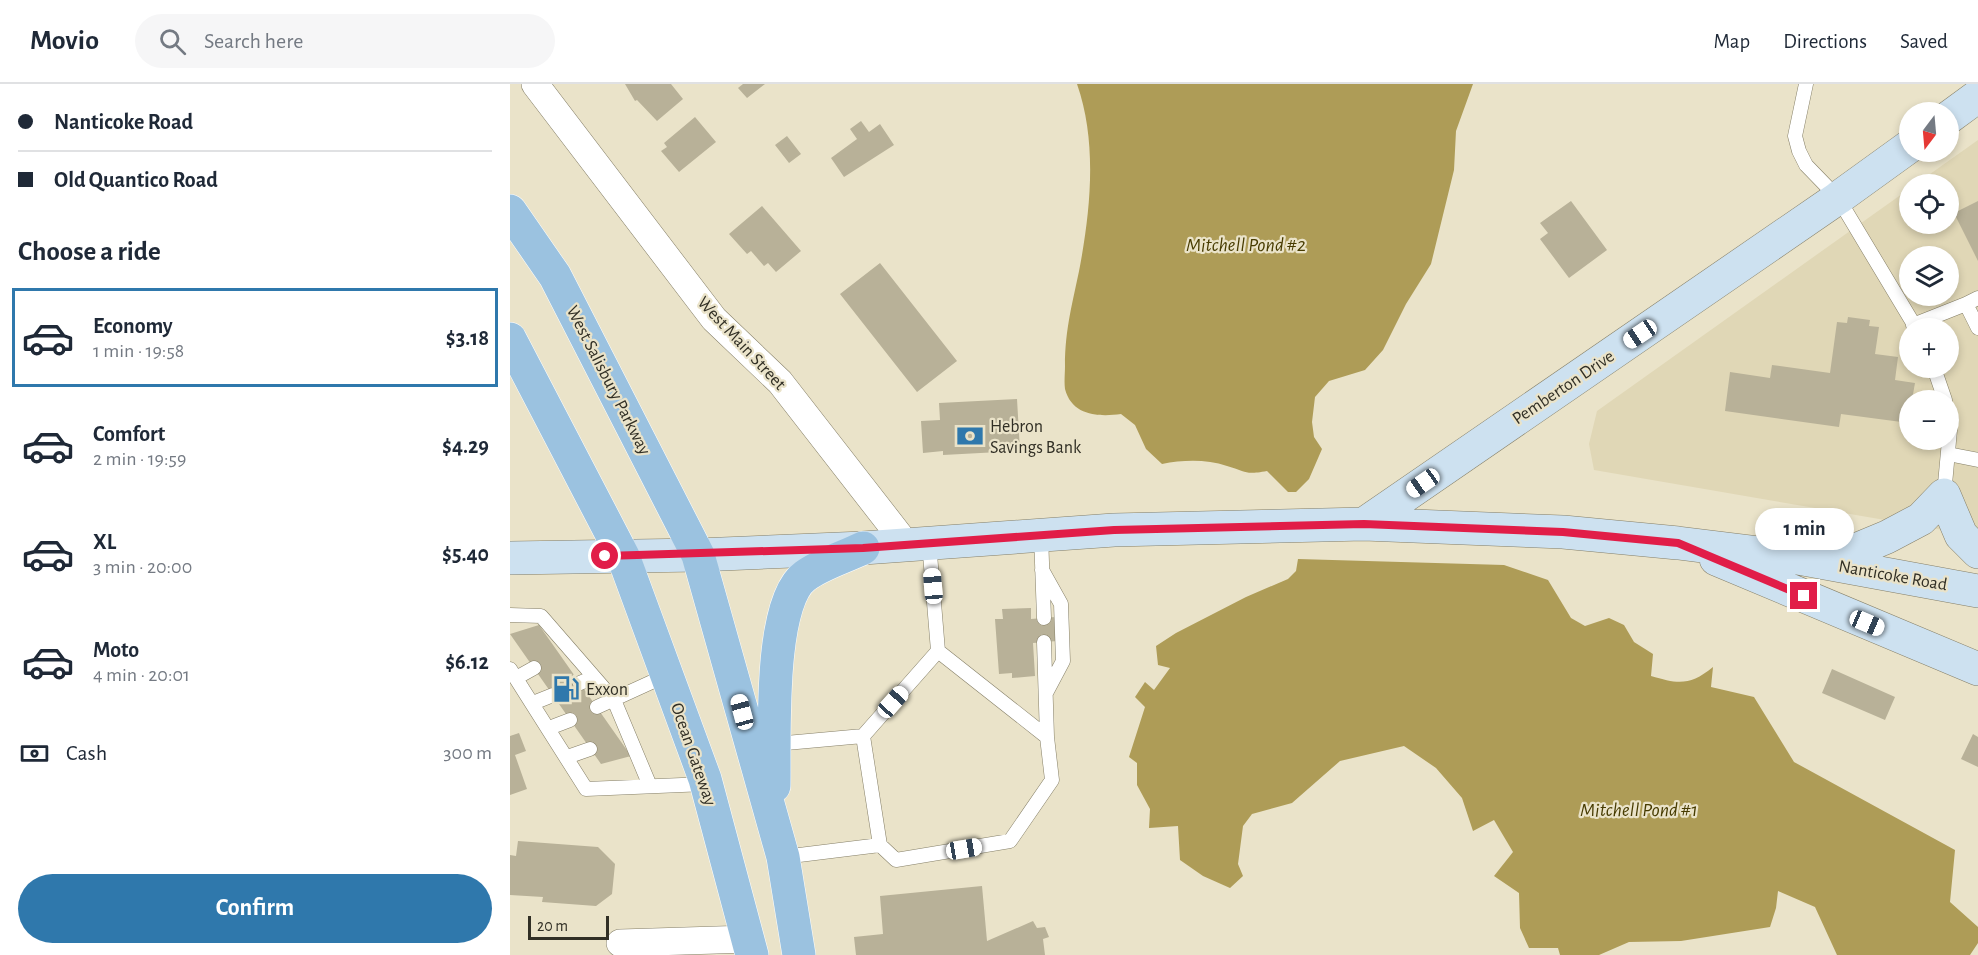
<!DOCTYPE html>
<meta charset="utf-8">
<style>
body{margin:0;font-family:"Alegreya Sans",sans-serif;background:#f6f6f7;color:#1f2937;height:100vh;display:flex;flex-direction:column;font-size:22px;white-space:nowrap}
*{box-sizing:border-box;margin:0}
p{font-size:20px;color:#747a83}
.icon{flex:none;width:33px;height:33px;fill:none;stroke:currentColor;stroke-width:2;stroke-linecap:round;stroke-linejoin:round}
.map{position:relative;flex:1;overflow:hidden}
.side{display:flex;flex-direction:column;background:#fff;width:510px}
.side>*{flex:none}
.banner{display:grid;align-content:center;height:132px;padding:0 18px;background:#fff}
.needle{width:39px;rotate:196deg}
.fabs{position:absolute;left:1389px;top:18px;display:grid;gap:12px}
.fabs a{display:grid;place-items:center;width:60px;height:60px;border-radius:50%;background:#fff;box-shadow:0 3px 9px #0003;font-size:30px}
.scale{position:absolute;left:18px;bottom:15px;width:81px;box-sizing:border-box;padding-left:6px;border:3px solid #312f25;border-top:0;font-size:16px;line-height:21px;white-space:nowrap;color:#312f25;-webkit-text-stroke:4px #eae3c9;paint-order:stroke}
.end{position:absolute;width:27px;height:27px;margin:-14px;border:8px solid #e11d48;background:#fff;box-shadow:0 0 0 3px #fff}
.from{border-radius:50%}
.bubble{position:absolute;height:42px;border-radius:21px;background:#fff;box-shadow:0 3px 9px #0003;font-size:20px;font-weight:700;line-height:42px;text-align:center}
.car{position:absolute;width:18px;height:36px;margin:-18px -9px;border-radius:8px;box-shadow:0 0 4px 2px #0007;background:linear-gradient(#fff 24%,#345 0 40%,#fff 0 76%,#345 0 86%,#fff 0)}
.banner b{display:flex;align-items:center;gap:21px;height:57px;font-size:22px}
.banner b+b{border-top:2px solid #e0e1e3}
.banner i{width:15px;height:15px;background:#1f2937}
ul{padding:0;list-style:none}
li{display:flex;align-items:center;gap:18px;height:99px;margin:0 12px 9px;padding:0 6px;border:3px solid transparent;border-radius:0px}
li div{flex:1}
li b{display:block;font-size:22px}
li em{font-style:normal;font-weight:700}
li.on{border-color:#2f78ac}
li>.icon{width:54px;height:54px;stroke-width:1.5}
h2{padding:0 18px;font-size:27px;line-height:72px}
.pay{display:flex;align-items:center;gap:15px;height:66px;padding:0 18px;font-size:22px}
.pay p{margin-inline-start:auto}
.action{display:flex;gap:12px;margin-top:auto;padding:12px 18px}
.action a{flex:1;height:69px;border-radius:36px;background:#2f78ac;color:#fff;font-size:24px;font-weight:700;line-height:69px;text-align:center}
header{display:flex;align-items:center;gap:36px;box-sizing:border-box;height:84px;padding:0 30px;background:#fff;border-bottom:2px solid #e0e1e3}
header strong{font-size:28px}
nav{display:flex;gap:33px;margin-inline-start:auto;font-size:21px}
.search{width:420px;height:54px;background:#f6f6f7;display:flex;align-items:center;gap:15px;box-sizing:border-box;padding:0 21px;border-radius:33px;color:#747a83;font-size:22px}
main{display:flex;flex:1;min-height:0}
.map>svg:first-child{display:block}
.built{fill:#e0d7b6;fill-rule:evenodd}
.water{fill:#ae9c57}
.building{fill:#b8b198}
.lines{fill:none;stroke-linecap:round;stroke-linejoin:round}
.lane-casing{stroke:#857f67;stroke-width:15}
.street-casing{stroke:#857f67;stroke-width:28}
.secondary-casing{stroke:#857f67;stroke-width:34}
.primary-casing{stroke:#fff;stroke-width:34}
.lane{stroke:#fff;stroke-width:14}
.street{stroke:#fff;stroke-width:27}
.secondary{stroke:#cde1f0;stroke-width:33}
.primary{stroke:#9bc2e0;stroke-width:33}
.route{stroke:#e11d48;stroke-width:8}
.labels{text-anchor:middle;stroke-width:4.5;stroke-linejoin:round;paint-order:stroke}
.street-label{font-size:18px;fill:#312f25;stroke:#eae3c9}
.poi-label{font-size:18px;fill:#312f25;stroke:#eae3c9;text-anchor:start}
.water-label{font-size:20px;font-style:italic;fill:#473b00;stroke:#eae3c9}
</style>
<header>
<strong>Movio</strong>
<div class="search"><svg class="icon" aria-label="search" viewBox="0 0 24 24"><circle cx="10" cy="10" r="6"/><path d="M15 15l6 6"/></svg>Search here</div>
<nav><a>Map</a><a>Directions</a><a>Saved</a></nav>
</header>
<main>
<section class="side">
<div class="banner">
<b><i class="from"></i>Nanticoke Road</b>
<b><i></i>Old Quantico Road</b>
</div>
<h2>Choose a ride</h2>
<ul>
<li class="on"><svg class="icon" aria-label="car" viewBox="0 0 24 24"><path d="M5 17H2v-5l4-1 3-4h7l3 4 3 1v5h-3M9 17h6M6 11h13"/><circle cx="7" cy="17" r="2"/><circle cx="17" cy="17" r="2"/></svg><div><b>Economy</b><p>1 min · 19:58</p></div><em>$3.18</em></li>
<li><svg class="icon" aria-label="car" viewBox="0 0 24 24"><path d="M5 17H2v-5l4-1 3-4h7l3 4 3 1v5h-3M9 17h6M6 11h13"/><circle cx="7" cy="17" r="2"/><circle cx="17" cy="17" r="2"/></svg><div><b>Comfort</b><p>2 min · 19:59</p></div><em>$4.29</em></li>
<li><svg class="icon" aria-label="car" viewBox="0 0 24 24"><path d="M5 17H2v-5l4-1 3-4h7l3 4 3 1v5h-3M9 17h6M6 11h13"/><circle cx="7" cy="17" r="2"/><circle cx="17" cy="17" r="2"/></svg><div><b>XL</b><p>3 min · 20:00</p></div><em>$5.40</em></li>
<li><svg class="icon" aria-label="car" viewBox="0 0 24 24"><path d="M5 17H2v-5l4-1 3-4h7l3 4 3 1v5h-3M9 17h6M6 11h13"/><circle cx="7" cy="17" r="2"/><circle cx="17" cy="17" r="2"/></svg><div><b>Moto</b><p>4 min · 20:01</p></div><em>$6.12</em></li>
</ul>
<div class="pay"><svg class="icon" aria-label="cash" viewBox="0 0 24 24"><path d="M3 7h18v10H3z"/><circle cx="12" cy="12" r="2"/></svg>Cash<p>300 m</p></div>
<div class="action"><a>Confirm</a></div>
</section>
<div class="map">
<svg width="1468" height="871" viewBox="0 0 1468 871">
<rect width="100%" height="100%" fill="#eae3c9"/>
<path class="built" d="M 1468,56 L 1468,452 L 1084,386 L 1079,360 L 1087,327 L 1399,105 L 1400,140 L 1438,140 L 1438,100 L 1406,100 ZM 1400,172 L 1438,172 L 1438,212 L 1400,212 ZM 1400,244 L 1438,244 L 1438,284 L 1400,284 ZM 1400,316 L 1438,316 L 1438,356 L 1400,356 Z"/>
<path class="water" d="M 567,0 L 963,0 L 946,47 L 944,86 L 921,180 L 896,220 L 873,266 L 855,286 L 819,297 L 805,313 L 802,338 L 804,353 L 812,365 L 799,395 L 786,408 L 778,408 L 757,387 C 734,391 738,388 717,382 C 696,375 673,376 652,380 L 636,365 L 625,341 L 611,330 C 589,333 562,332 555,305 C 554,298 555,289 555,282 C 555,244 563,218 570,182 C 581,123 587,57 567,0 Z
M 788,475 L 994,481 L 1038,496 L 1061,534 L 1075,542 L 1099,534 L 1114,541 L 1124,558 L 1143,570 L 1141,592 C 1168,600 1180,602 1203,583 L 1201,603 L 1244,613 L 1284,678 L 1445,766 L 1440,818 L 1468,843 L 1468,859 L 1460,871 L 1327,871 L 1305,823 L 1268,807 L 1266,824 L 1260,843 L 1171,857 L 1119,858 L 1089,871 L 1050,871 L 1048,864 L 1019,864 L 1010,844 L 1009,809 L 984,792 L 1003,768 L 984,736 L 963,747 L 952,714 L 926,684 L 894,662 L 830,677 L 782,719 L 742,730 L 733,742 L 728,780 L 733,792 L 720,804 L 693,792 L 670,776 L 668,742 L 639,744 L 640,725 L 627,701 L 627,679 L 619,673 L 635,623 L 625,613 L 635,598 L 644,606 L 660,584 L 648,581 L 646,562 L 666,549 L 736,513 L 778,495 L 786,487 Z"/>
<path class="building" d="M 115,0 L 161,0 L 173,15 L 147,37 L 127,16 L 125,17 Z
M 233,0 L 255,0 L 237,14 L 228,4 Z
M 185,33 L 206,58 L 169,88 L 151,67 L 157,63 L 154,59 Z
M 351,37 L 359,48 L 370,40 L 384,61 L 334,93 L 321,74 L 347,55 L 340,45 Z
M 277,52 L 291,70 L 279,79 L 265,61 Z
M 1061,117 L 1097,166 L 1059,194 L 1030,155 L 1038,149 L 1030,139 Z
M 1468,117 L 1468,177 L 1444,129 Z
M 252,122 L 291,167 L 266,188 L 258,179 L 254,182 L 241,167 L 237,170 L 219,150 Z
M 370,179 L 447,277 L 407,308 L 330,210 Z
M 1338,233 L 1360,236 L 1359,242 L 1369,243 L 1365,270 L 1388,273 L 1385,296 L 1405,299 L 1402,316 L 1400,316 L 1399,339 L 1331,330 L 1329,343 L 1215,327 L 1220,288 L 1260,294 L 1262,281 L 1320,289 L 1327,238 L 1337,239 Z
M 507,315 L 510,367 L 433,371 L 433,367 L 413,369 L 411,337 L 430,336 L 429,319 Z
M 521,524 L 521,535 L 545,533 L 547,557 L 523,559 L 525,592 L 502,594 L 502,589 L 489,590 L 485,535 L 493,535 L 492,525 Z
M 29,541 L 121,672 L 91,680 L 0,550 Z
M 1322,585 L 1385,613 L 1375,636 L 1312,609 Z
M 9,649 L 16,667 L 5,671 L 17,705 L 0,711 L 0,652 Z
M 1463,650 L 1468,653 L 1468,683 L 1451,675 Z
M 8,757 L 88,763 L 105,780 L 102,810 L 86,822 L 32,818 L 33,813 L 0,811 L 0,771 L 6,772 Z
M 472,802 L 477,857 L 523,837 L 527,844 L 535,843 L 539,853 L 533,855 L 535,871 L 346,871 L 344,853 L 373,850 L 370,812 Z"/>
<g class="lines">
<defs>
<path id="lane" d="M 1296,0 L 1285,52 L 1289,67 L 1296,81 L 1328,114 L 1406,244
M 1468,214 L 1456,220 L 1468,244
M 1403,241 L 1456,220
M 1424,284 L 1435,316
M 1438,370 L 1468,376
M 1434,411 L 1441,335 L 1438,326
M 531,451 L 534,534
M 532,486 L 551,520 L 553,577 L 536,609
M 0,531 L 31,532 L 104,616 L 140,702
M 428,567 L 537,653
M 0,585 L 76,705 L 196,700
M 6,594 L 24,584
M 70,599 L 84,593
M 23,619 L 43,611
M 87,623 L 157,591
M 39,644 L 60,636
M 353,652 L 428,567 L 419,458
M 265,660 L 353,652 L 370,761 L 386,776 L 500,757 L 542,696 L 537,653 L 534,558
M 57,673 L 80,665
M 273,773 L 370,761"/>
<path id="street" d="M 25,0 L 204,235 L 270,298 L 396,460
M 110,859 L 239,855"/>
<path id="secondary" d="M 1438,34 L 1468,12
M 854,440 L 1328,114 L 1400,62
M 1312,472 L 1336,470 L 1377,453 L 1411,435 L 1434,411 L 1451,451 L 1468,468
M 0,474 L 188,471 L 353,464 L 604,446 L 854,440 L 1053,448 L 1168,459 L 1288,474 L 1468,507
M 1206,475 L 1468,585"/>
<path id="primary" d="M 0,127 L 45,192 L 188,471 L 273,773 L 289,871
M 0,255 L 113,472 L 195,695 L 242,871
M 264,702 C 265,657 258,518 295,492 C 311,480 335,473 353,464"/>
</defs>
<use href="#lane" class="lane-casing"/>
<use href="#street" class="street-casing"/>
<use href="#secondary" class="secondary-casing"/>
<use href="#primary" class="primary-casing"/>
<use href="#lane" class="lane"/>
<use href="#street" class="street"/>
<use href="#secondary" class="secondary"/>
<use href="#primary" class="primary"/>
</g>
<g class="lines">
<path class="route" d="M 95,472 L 353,464 L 604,446 L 854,440 L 1053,448 L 1168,459 L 1294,512"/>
</g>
<defs>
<symbol id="bank-bare" viewBox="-9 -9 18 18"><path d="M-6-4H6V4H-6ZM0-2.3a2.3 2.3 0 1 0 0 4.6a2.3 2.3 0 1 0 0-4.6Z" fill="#2f78ac" stroke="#eae3c9" stroke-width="2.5" paint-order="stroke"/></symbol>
<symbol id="fuel-bare" viewBox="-9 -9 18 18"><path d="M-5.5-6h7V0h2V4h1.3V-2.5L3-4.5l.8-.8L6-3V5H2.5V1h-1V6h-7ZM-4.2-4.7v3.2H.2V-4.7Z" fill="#2f78ac" stroke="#eae3c9" stroke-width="2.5" paint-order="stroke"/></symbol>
</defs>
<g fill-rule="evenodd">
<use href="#bank-bare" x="441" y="333" width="38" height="38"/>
<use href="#fuel-bare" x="37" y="586" width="38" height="38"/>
</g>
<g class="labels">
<g class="street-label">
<text transform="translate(232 259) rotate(47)" y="6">West Main Street</text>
<text transform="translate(99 296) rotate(63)" y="6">West Salisbury Parkway</text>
<text transform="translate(1053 303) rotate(-34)" y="6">Pemberton Drive</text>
<text transform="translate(1383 491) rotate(10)" y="6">Nanticoke Road</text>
<text transform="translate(184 670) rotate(71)" y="6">Ocean Gateway</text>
</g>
<g class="poi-label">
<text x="480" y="348">Hebron<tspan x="480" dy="21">Savings Bank</tspan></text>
<text x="76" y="611">Exxon</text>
</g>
<g class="water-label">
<text x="736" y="167">Mitchell Pond #2</text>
<text x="1129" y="732">Mitchell Pond #1</text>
</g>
</g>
</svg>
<div class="fabs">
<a><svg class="needle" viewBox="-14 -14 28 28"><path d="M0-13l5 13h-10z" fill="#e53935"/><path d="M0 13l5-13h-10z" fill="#747a83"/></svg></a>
<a><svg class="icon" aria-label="locate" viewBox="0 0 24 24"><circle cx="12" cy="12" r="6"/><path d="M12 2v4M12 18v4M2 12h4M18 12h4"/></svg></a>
<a><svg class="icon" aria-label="layers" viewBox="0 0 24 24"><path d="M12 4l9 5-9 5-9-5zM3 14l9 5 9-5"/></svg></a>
<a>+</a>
<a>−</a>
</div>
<div class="scale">20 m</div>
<i class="end from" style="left:95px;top:472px"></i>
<i class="end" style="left:1294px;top:512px"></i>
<div class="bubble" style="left:1245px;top:424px;width:99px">1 min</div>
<i class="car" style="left:1130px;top:250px;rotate:236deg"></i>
<i class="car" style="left:913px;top:399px;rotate:235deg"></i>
<i class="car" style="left:423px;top:502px;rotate:355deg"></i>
<i class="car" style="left:1357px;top:539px;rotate:113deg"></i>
<i class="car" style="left:383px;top:618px;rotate:42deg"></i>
<i class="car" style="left:232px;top:628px;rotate:345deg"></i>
<i class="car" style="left:454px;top:765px;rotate:80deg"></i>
</div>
</main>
